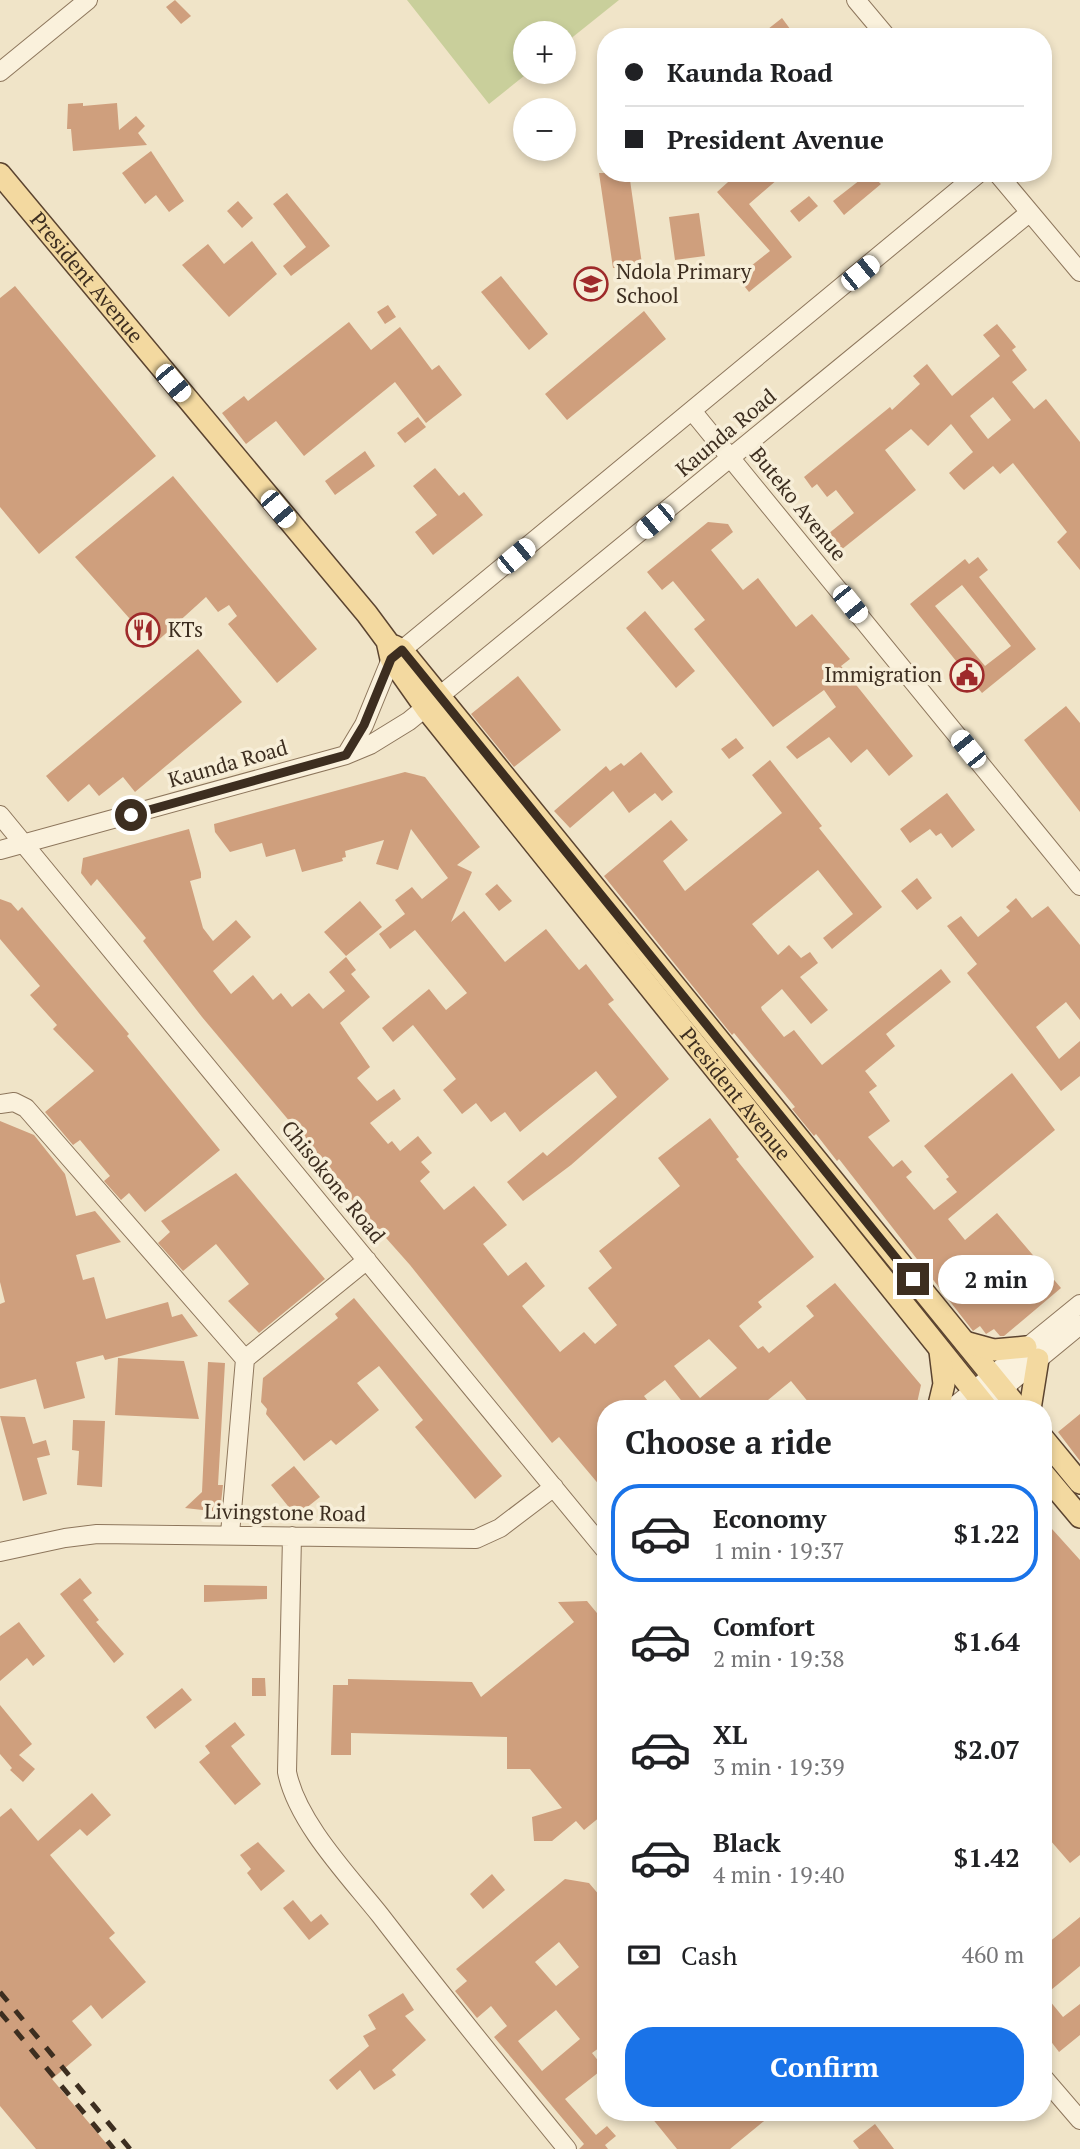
<!DOCTYPE html>
<meta charset="utf-8">
<style>
body{margin:0;font-family:"PT Serif",serif;background:#f6f6f6;color:#202124;height:100vh;display:flex;flex-direction:column;font-size:26px;white-space:nowrap}
*{box-sizing:border-box;margin:0}
p{font-size:23px;color:#757577}
.icon{flex:none;width:38px;height:38px;fill:none;stroke:currentColor;stroke-width:2;stroke-linecap:round;stroke-linejoin:round}
.map{position:relative;flex:1;overflow:hidden}
.details{position:absolute;left:597px;top:1400px;width:455px;height:721px;display:flex;flex-direction:column;background:#fff;border-radius:28px;box-shadow:0 4px 10px #0003}
.details>*{flex:none}
.top-card{position:absolute;left:597px;top:28px;width:455px;height:154px;border-radius:28px;box-shadow:0 4px 10px #0003;display:grid;align-content:center;height:154px;padding:0 28px;background:#fff}
.controls{position:absolute;left:513px;top:21px;display:grid;gap:14px}
.controls a{display:grid;place-items:center;width:63px;height:63px;border-radius:50%;background:#fff;box-shadow:0 4px 10px #0003;font-size:35px}
.end{position:absolute;width:32px;height:32px;margin:-16px;border:9px solid #3d2e20;background:#fff;box-shadow:0 0 0 4px #fff}
.from{border-radius:50%}
.bubble{position:absolute;height:49px;border-radius:24px;background:#fff;box-shadow:0 4px 10px #0003;font-size:23px;font-weight:700;line-height:49px;text-align:center}
.car{position:absolute;width:21px;height:42px;margin:-21px -10px;border-radius:9px;box-shadow:0 0 5px 2px #0007;background:linear-gradient(#fff 24%,#345 0 40%,#fff 0 76%,#345 0 86%,#fff 0)}
.top-card b{display:flex;align-items:center;gap:24px;height:66px;font-size:26px}
.top-card b+b{border-top:2px solid #e0e0e0}
.top-card i{width:18px;height:18px;background:#202124}
ul{padding:0;list-style:none}
li{display:flex;align-items:center;gap:21px;height:98px;margin:0 14px 10px;padding:0 14px;border:4px solid transparent;border-radius:28px}
li div{flex:1}
li b{display:block;font-size:26px}
li em{font-style:normal;font-weight:700}
li.on{border-color:#1a73e8}
li>.icon{width:63px;height:63px;stroke-width:1.5}
h2{padding:0 28px;font-size:32px;line-height:84px}
.pay{display:flex;align-items:center;gap:18px;height:77px;padding:0 28px;font-size:26px}
.pay p{margin-inline-start:auto}
.action{display:flex;gap:14px;margin-top:auto;padding:14px 28px}
.action a{flex:1;height:80px;border-radius:28px;background:#1a73e8;color:#fff;font-size:28px;font-weight:700;line-height:80px;text-align:center}
.map>svg:first-child{display:block}
.green{fill:#c9cf9b}
.building{fill:#cf9f7d;fill-rule:evenodd}
.lines{fill:none;stroke-linecap:round;stroke-linejoin:round}
.minor-casing{stroke:#8d765c;stroke-width:20}
.major-casing{stroke:#5b4430;stroke-width:24}
.minor{stroke:#faf1dc;stroke-width:18}
.major{stroke:#f3d9a0;stroke-width:21}
.rail{stroke:#3d2e20;stroke-width:5;stroke-dasharray:12 12;stroke-linecap:butt}
.route{stroke:#3d2e20;stroke-width:9}
.labels{text-anchor:middle;stroke-width:7;stroke-linejoin:round;paint-order:stroke}
.poi-label{font-size:21px;fill:#3d2e20;stroke:#f7eed8;text-anchor:start}
.street-label{font-size:21px;fill:#3d2e20;stroke:#f7eed8}
</style>
<div class="map">
<svg width="1080" height="2149" viewBox="0 0 1080 2149">
<rect width="100%" height="100%" fill="#f0e4c8"/>
<path class="green" d="M 407,0 L 619,0 L 564,44 L 564,33 L 525,33 L 525,72 L 529,72 L 489,104 Z"/>
<path class="building" d="M 175,0 L 191,16 L 181,24 L 166,7 Z
M 782,18 L 796,37 L 758,37 Z
M 83,103 L 83,106 L 117,103 L 119,130 L 136,116 L 145,126 L 138,133 L 147,145 L 73,151 L 71,129 L 67,129 L 68,104 Z
M 151,151 L 184,201 L 169,212 L 156,195 L 145,204 L 122,173 Z
M 599,173 L 629,173 L 642,264 L 613,268 Z
M 738,173 L 785,173 L 749,204 L 792,257 L 749,292 L 737,277 L 770,251 L 717,192 Z
M 869,173 L 881,184 L 844,215 L 833,201 Z
M 287,193 L 330,246 L 291,276 L 283,266 L 306,247 L 273,204 Z
M 809,196 L 818,206 L 799,222 L 790,211 Z
M 238,201 L 253,218 L 242,228 L 227,211 Z
M 699,213 L 705,256 L 675,260 L 669,217 Z
M 252,241 L 277,274 L 229,317 L 182,265 L 208,244 L 224,264 Z
M 501,276 L 548,334 L 529,350 L 481,292 Z
M 15,286 L 156,456 L 39,554 L 0,507 L 0,298 Z
M 388,305 L 396,317 L 385,324 L 377,312 Z
M 644,311 L 666,339 L 567,420 L 545,394 Z
M 349,322 L 371,350 L 400,327 L 432,370 L 439,365 L 462,395 L 426,423 L 395,382 L 304,456 L 276,421 L 246,444 L 222,413 L 244,396 L 248,401 Z
M 997,324 L 1016,347 L 1012,350 L 1027,370 L 1012,382 L 1034,409 L 1046,399 L 1080,442 L 1080,570 L 1057,542 L 1067,532 L 1013,463 L 1000,474 L 993,466 L 964,490 L 959,485 L 949,473 L 973,452 L 951,424 L 928,446 L 911,429 L 885,450 L 916,490 L 841,550 L 828,534 L 854,513 L 836,490 L 827,497 L 817,484 L 812,488 L 804,477 L 890,407 L 892,410 L 920,384 L 913,376 L 927,364 L 952,396 L 1000,356 L 983,335 ZM 993,397 L 1011,420 L 988,439 L 970,416 Z
M 418,417 L 426,427 L 405,443 L 397,433 Z
M 365,451 L 375,466 L 335,495 L 325,481 Z
M 435,468 L 459,496 L 464,492 L 483,515 L 433,555 L 415,532 L 437,515 L 413,486 Z
M 173,476 L 317,649 L 277,683 L 228,624 L 237,616 L 229,605 L 218,612 L 206,597 L 153,645 L 75,557 Z
M 708,522 L 728,524 L 733,532 L 711,550 L 743,590 L 758,578 L 796,627 L 812,614 L 850,659 L 841,666 L 913,756 L 889,776 L 867,749 L 851,763 L 829,737 L 797,759 L 786,747 L 836,707 L 824,690 L 773,727 L 694,629 L 705,620 L 673,581 L 662,590 L 647,572 Z
M 978,557 L 988,570 L 979,577 L 1036,649 L 982,693 L 910,604 L 965,559 L 969,564 ZM 962,585 L 1011,646 L 985,666 L 935,606 Z
M 645,611 L 695,671 L 676,688 L 626,628 Z
M 198,649 L 242,702 L 135,792 L 123,777 L 99,796 L 89,784 L 68,802 L 46,776 Z
M 518,676 L 561,730 L 514,767 L 471,714 Z
M 1066,706 L 1080,723 L 1080,812 L 1024,740 Z
M 736,738 L 744,748 L 729,759 L 721,749 Z
M 641,752 L 673,792 L 662,801 L 655,793 L 629,813 L 613,791 L 570,828 L 554,811 L 606,766 L 610,771 L 621,763 L 624,766 Z
M 770,760 L 822,826 L 819,828 L 882,907 L 832,949 L 823,938 L 853,914 L 818,870 L 752,924 L 778,955 L 789,945 L 801,958 L 810,952 L 818,963 L 800,977 L 828,1010 L 811,1024 L 782,989 L 761,1007 L 762,1010 L 784,1037 L 794,1030 L 822,1065 L 941,969 L 951,982 L 886,1034 L 895,1046 L 865,1071 L 877,1086 L 869,1092 L 890,1121 L 868,1137 L 893,1167 L 902,1160 L 912,1172 L 906,1177 L 934,1210 L 957,1192 L 946,1179 L 949,1177 L 924,1146 L 1012,1073 L 1055,1130 L 948,1219 L 965,1240 L 997,1213 L 1061,1288 L 1004,1336 L 1000,1336 L 994,1329 L 986,1334 L 980,1326 L 973,1331 L 839,1159 L 837,1161 L 816,1134 L 814,1136 L 792,1109 L 795,1107 L 734,1033 L 732,1035 L 604,876 L 671,820 L 688,840 L 663,861 L 685,891 L 782,813 L 752,775 Z
M 405,772 L 425,777 L 480,847 L 457,865 L 472,872 L 451,922 L 464,911 L 505,962 L 546,929 L 579,970 L 586,964 L 614,1000 L 608,1004 L 669,1079 L 571,1165 L 523,1201 L 507,1182 L 543,1152 L 547,1156 L 617,1097 L 596,1071 L 520,1132 L 505,1112 L 491,1122 L 476,1103 L 462,1114 L 443,1090 L 456,1079 L 413,1025 L 393,1042 L 382,1028 L 429,989 L 446,1010 L 467,993 L 415,930 L 390,949 L 379,934 L 405,914 L 395,900 L 412,887 L 422,899 L 448,878 L 411,829 L 398,870 L 376,864 L 384,840 L 345,851 L 346,857 L 342,858 L 343,861 L 302,872 L 295,849 L 266,857 L 262,843 L 230,852 L 215,832 L 214,824 Z
M 947,793 L 975,830 L 952,848 L 941,833 L 936,836 L 930,829 L 910,843 L 900,829 Z
M 189,829 L 201,873 L 201,878 L 190,881 L 203,928 L 213,941 L 236,920 L 251,937 L 213,971 L 231,994 L 253,975 L 273,1000 L 281,993 L 292,1007 L 309,993 L 323,1009 L 345,991 L 329,972 L 346,957 L 356,970 L 351,974 L 370,997 L 340,1023 L 370,1067 L 357,1078 L 377,1101 L 394,1089 L 401,1099 L 370,1123 L 388,1144 L 392,1141 L 400,1151 L 418,1136 L 432,1153 L 421,1162 L 430,1172 L 420,1181 L 444,1210 L 474,1186 L 497,1213 L 507,1225 L 483,1244 L 508,1276 L 526,1262 L 545,1286 L 522,1306 L 560,1352 L 584,1332 L 595,1344 L 617,1325 L 588,1288 L 612,1268 L 599,1251 L 680,1186 L 658,1158 L 710,1118 L 739,1157 L 736,1159 L 814,1257 L 758,1302 L 762,1307 L 739,1326 L 758,1349 L 763,1346 L 769,1353 L 814,1316 L 806,1306 L 835,1283 L 921,1385 L 917,1403 L 911,1409 L 814,1409 L 791,1381 L 757,1409 L 688,1409 L 665,1380 L 644,1396 L 654,1409 L 606,1409 L 606,1426 L 598,1432 L 606,1441 L 606,1493 L 559,1437 L 552,1443 L 410,1265 L 347,1194 L 349,1192 L 202,1017 L 143,941 L 146,938 L 97,879 L 91,886 L 81,873 L 83,858 ZM 709,1339 L 737,1368 L 700,1398 L 674,1366 Z
M 917,878 L 932,898 L 917,910 L 901,891 Z
M 497,884 L 512,901 L 499,911 L 485,894 Z
M 1016,898 L 1032,918 L 1048,906 L 1080,945 L 1080,1020 L 1066,1002 L 1036,1027 L 1059,1059 L 1080,1041 L 1080,1076 L 1061,1091 L 967,973 L 977,964 L 947,926 L 961,916 L 978,937 L 1010,911 L 1006,907 Z
M 0,899 L 11,903 L 18,911 L 22,907 L 129,1034 L 127,1036 L 220,1150 L 145,1212 L 129,1193 L 121,1200 L 104,1181 L 110,1176 L 80,1140 L 73,1145 L 45,1112 L 94,1071 L 53,1029 L 57,1025 L 30,995 L 40,986 L 0,939 Z
M 360,901 L 382,927 L 346,956 L 324,932 Z
M 0,1121 L 34,1135 L 65,1174 L 76,1216 L 95,1211 L 121,1242 L 76,1255 L 83,1280 L 94,1277 L 106,1319 L 168,1302 L 172,1317 L 182,1314 L 198,1336 L 105,1360 L 103,1355 L 76,1362 L 85,1398 L 44,1409 L 36,1379 L 0,1389 L 0,1304 L 5,1302 L 0,1282 Z
M 236,1173 L 325,1279 L 259,1333 L 228,1301 L 249,1284 L 216,1244 L 183,1271 L 158,1243 L 170,1232 L 161,1221 Z
M 354,1298 L 502,1476 L 475,1499 L 415,1427 L 423,1420 L 379,1366 L 357,1383 L 379,1410 L 336,1445 L 331,1440 L 304,1461 L 266,1414 L 267,1409 L 261,1402 L 263,1378 L 338,1318 L 335,1314 Z
M 118,1358 L 184,1361 L 199,1419 L 115,1415 Z
M 208,1362 L 225,1363 L 218,1485 L 223,1485 L 220,1512 L 185,1508 L 202,1492 Z
M 1080,1414 L 1080,1461 L 1058,1432 Z
M 0,1416 L 25,1417 L 33,1444 L 46,1440 L 50,1455 L 37,1458 L 47,1494 L 23,1501 Z
M 73,1420 L 105,1421 L 102,1487 L 77,1485 L 79,1451 L 72,1450 Z
M 294,1466 L 320,1497 L 296,1516 L 271,1485 Z
M 1043,1519 L 1080,1560 L 1080,1855 L 1070,1863 L 1043,1832 Z
M 80,1578 L 92,1593 L 83,1600 L 99,1620 L 96,1622 L 124,1654 L 114,1663 L 60,1594 Z
M 204,1585 L 267,1586 L 267,1599 L 204,1602 Z
M 587,1601 L 606,1624 L 606,1812 L 584,1830 L 576,1821 L 552,1841 L 534,1841 L 532,1817 L 562,1808 L 530,1769 L 507,1769 L 507,1737 L 351,1733 L 351,1755 L 331,1755 L 333,1685 L 348,1685 L 348,1679 L 472,1682 L 481,1697 L 574,1622 L 558,1602 Z
M 19,1622 L 45,1656 L 33,1666 L 27,1658 L 0,1681 L 0,1636 Z
M 252,1678 L 265,1678 L 266,1696 L 252,1696 Z
M 182,1688 L 192,1700 L 155,1729 L 146,1717 Z
M 0,1705 L 32,1744 L 19,1755 L 35,1769 L 23,1782 L 10,1770 L 12,1768 L 0,1754 Z
M 235,1722 L 245,1735 L 231,1746 L 261,1784 L 235,1805 L 199,1762 L 210,1753 L 205,1746 Z
M 92,1793 L 111,1815 L 87,1836 L 80,1829 L 50,1855 L 115,1933 L 109,1938 L 146,1982 L 102,2019 L 91,2005 L 72,2021 L 92,2045 L 52,2079 L 111,2149 L 36,2149 L 0,2106 L 0,1817 L 11,1808 L 38,1841 Z
M 258,1842 L 285,1871 L 261,1891 L 247,1873 L 251,1869 L 240,1855 Z
M 492,1874 L 505,1890 L 483,1909 L 470,1894 Z
M 565,1879 L 589,1883 L 606,1903 L 606,1966 L 599,1971 L 606,1979 L 606,2043 L 592,2053 L 604,2068 L 565,2099 L 596,2135 L 607,2126 L 616,2136 L 605,2145 L 608,2149 L 579,2149 L 584,2144 L 494,2037 L 507,2026 L 491,2006 L 477,2018 L 455,1991 L 467,1981 L 456,1969 ZM 559,1942 L 579,1967 L 556,1986 L 535,1962 ZM 556,2010 L 580,2039 L 542,2071 L 518,2041 Z
M 293,1900 L 311,1922 L 321,1914 L 329,1924 L 309,1940 L 283,1908 Z
M 1080,1917 L 1080,1966 L 1045,1995 L 1063,2017 L 1080,2004 L 1080,2035 L 1059,2052 L 1043,2031 L 1043,1947 Z
M 403,1993 L 414,2010 L 405,2016 L 426,2040 L 392,2070 L 396,2075 L 374,2090 L 360,2070 L 337,2090 L 329,2080 L 369,2046 L 363,2036 L 376,2029 L 368,2015 Z
M 647,2112 L 775,2112 L 730,2149 L 677,2149 Z
M 875,2124 L 894,2149 L 859,2149 L 853,2141 Z"/>
<g class="lines">
<defs>
<path id="minor" d="M 856,0 L 887,37
M 0,72 L 88,0
M 997,173 L 1080,272
M 693,412 L 1080,886
M 346,755 L 364,725 L 391,659 L 979,173
M 0,815 L 606,1551
M 0,850 L 346,755 L 370,745 L 409,721 L 1029,213
M 0,1104 L 14,1102 L 26,1108 L 245,1359
M 951,1409 L 1080,1304
M 978,1409 L 1080,1325
M 230,1534 L 245,1359 L 367,1260
M 292,1536 L 287,1772 C 297,1822 348,1875 380,1915 C 441,1994 504,2072 567,2149
M 0,1552 L 65,1538 L 97,1534 L 476,1539 L 500,1528 L 554,1487
M 1043,2077 L 1080,2120"/>
<g id="major">
<path id="s1" d="M 0,174 L 367,614 L 387,641 L 391,659 L 427,710 L 988,1409"/>
<path d="M 394,646 L 402,650 L 1019,1409"/>
<path d="M 965,1342 L 994,1350 L 1026,1347"/>
<path d="M 938,1409 L 944,1384 L 940,1351"/>
<path d="M 1030,1409 L 1038,1359"/>
<path d="M 1043,1438 L 1080,1483"/>
<path d="M 1043,1473 L 1080,1517"/>
</g>
</defs>
<use href="#minor" class="minor-casing"/>
<use href="#major" class="major-casing"/>
<use href="#minor" class="minor"/>
<use href="#major" class="major"/>
<path class="rail" d="M 0,1992 L 130,2149
M 0,2012 L 114,2149"/>
</g>
<g class="lines">
<path class="route" d="M 131,815 L 346,755 L 364,725 L 391,659 L 402,650 L 913,1279"/>
</g>
<defs>
<symbol id="school-ring" viewBox="-11 -11 22 22"><circle r="9.5" fill="#f7eed8" stroke="#9e2a2b" stroke-width="1.5"/><path d="M0-5L7-2L0 1L-7-2ZM-4 1L0 2.5L4 1V4Q0 6-4 4Z" fill="#9e2a2b"/></symbol>
<symbol id="restaurant-ring" viewBox="-11 -11 22 22"><circle r="9.5" fill="#f7eed8" stroke="#9e2a2b" stroke-width="1.5"/><path d="M-5-6h1v4h1v-4h1v4h1v-4h1v5L-1.5 .5V6h-2V.5L-5-1ZM5-6V6H3V1.5H1.5Q1.5-4 5-6Z" fill="#9e2a2b"/></symbol>
<symbol id="civic-ring" viewBox="-11 -11 22 22"><circle r="9.5" fill="#f7eed8" stroke="#9e2a2b" stroke-width="1.5"/><path d="M-.6-6.5H3V-4.5H.6V-3L4-1V1h2V6H-6V1h2V-1L-.6-3ZM-1.2 2.5V6h2.4V2.5Z" fill="#9e2a2b"/></symbol>
</defs>
<g fill-rule="evenodd">
<use href="#school-ring" x="572" y="265" width="38" height="38"/>
<use href="#restaurant-ring" x="124" y="611" width="38" height="38"/>
<use href="#civic-ring" x="948" y="656" width="38" height="38"/>
</g>
<g class="labels">
<g class="poi-label">
<text x="616" y="279">Ndola Primary<tspan x="616" dy="24">School</tspan></text>
<text x="168" y="637">KTs</text>
<text x="942" y="682" text-anchor="end">Immigration</text>
</g>
<g class="street-label">
<text dy="7" stroke="none"><textPath href="#s1" startOffset="135">President Avenue</textPath></text>
<text transform="translate(726 433) rotate(-40)" y="7">Kaunda Road</text>
<text transform="translate(798 504) rotate(51)" y="7">Buteko Avenue</text>
<text transform="translate(228 764) rotate(-16)" y="7">Kaunda Road</text>
<text dy="7" stroke="none"><textPath href="#s1" startOffset="1180">President Avenue</textPath></text>
<text transform="translate(333 1182) rotate(51)" y="7">Chisokone Road</text>
<text transform="translate(285 1513) rotate(1)" y="7">Livingstone Road</text>
</g>
</g>
</svg>
<div class="controls">
<a>+</a>
<a>−</a>
</div>
<i class="end from" style="left:131px;top:815px"></i>
<i class="end" style="left:913px;top:1279px"></i>
<div class="bubble" style="left:938px;top:1255px;width:116px">2 min</div>
<i class="car" style="left:860px;top:273px;rotate:51deg"></i>
<i class="car" style="left:173px;top:383px;rotate:140deg"></i>
<i class="car" style="left:278px;top:509px;rotate:140deg"></i>
<i class="car" style="left:655px;top:521px;rotate:230deg"></i>
<i class="car" style="left:516px;top:556px;rotate:50deg"></i>
<i class="car" style="left:850px;top:604px;rotate:141deg"></i>
<i class="car" style="left:968px;top:749px;rotate:321deg"></i>
<div class="top-card">
<b><i class="from"></i>Kaunda Road</b>
<b><i></i>President Avenue</b>
</div>
<section class="details">
<h2>Choose a ride</h2>
<ul>
<li class="on"><svg class="icon" aria-label="car" viewBox="0 0 24 24"><path d="M5 17H2v-5l4-1 3-4h7l3 4 3 1v5h-3M9 17h6M6 11h13"/><circle cx="7" cy="17" r="2"/><circle cx="17" cy="17" r="2"/></svg><div><b>Economy</b><p>1 min · 19:37</p></div><em>$1.22</em></li>
<li><svg class="icon" aria-label="car" viewBox="0 0 24 24"><path d="M5 17H2v-5l4-1 3-4h7l3 4 3 1v5h-3M9 17h6M6 11h13"/><circle cx="7" cy="17" r="2"/><circle cx="17" cy="17" r="2"/></svg><div><b>Comfort</b><p>2 min · 19:38</p></div><em>$1.64</em></li>
<li><svg class="icon" aria-label="car" viewBox="0 0 24 24"><path d="M5 17H2v-5l4-1 3-4h7l3 4 3 1v5h-3M9 17h6M6 11h13"/><circle cx="7" cy="17" r="2"/><circle cx="17" cy="17" r="2"/></svg><div><b>XL</b><p>3 min · 19:39</p></div><em>$2.07</em></li>
<li><svg class="icon" aria-label="car" viewBox="0 0 24 24"><path d="M5 17H2v-5l4-1 3-4h7l3 4 3 1v5h-3M9 17h6M6 11h13"/><circle cx="7" cy="17" r="2"/><circle cx="17" cy="17" r="2"/></svg><div><b>Black</b><p>4 min · 19:40</p></div><em>$1.42</em></li>
</ul>
<div class="pay"><svg class="icon" aria-label="cash" viewBox="0 0 24 24"><path d="M3 7h18v10H3z"/><circle cx="12" cy="12" r="2"/></svg>Cash<p>460 m</p></div>
<div class="action"><a>Confirm</a></div>
</section>
</div>
